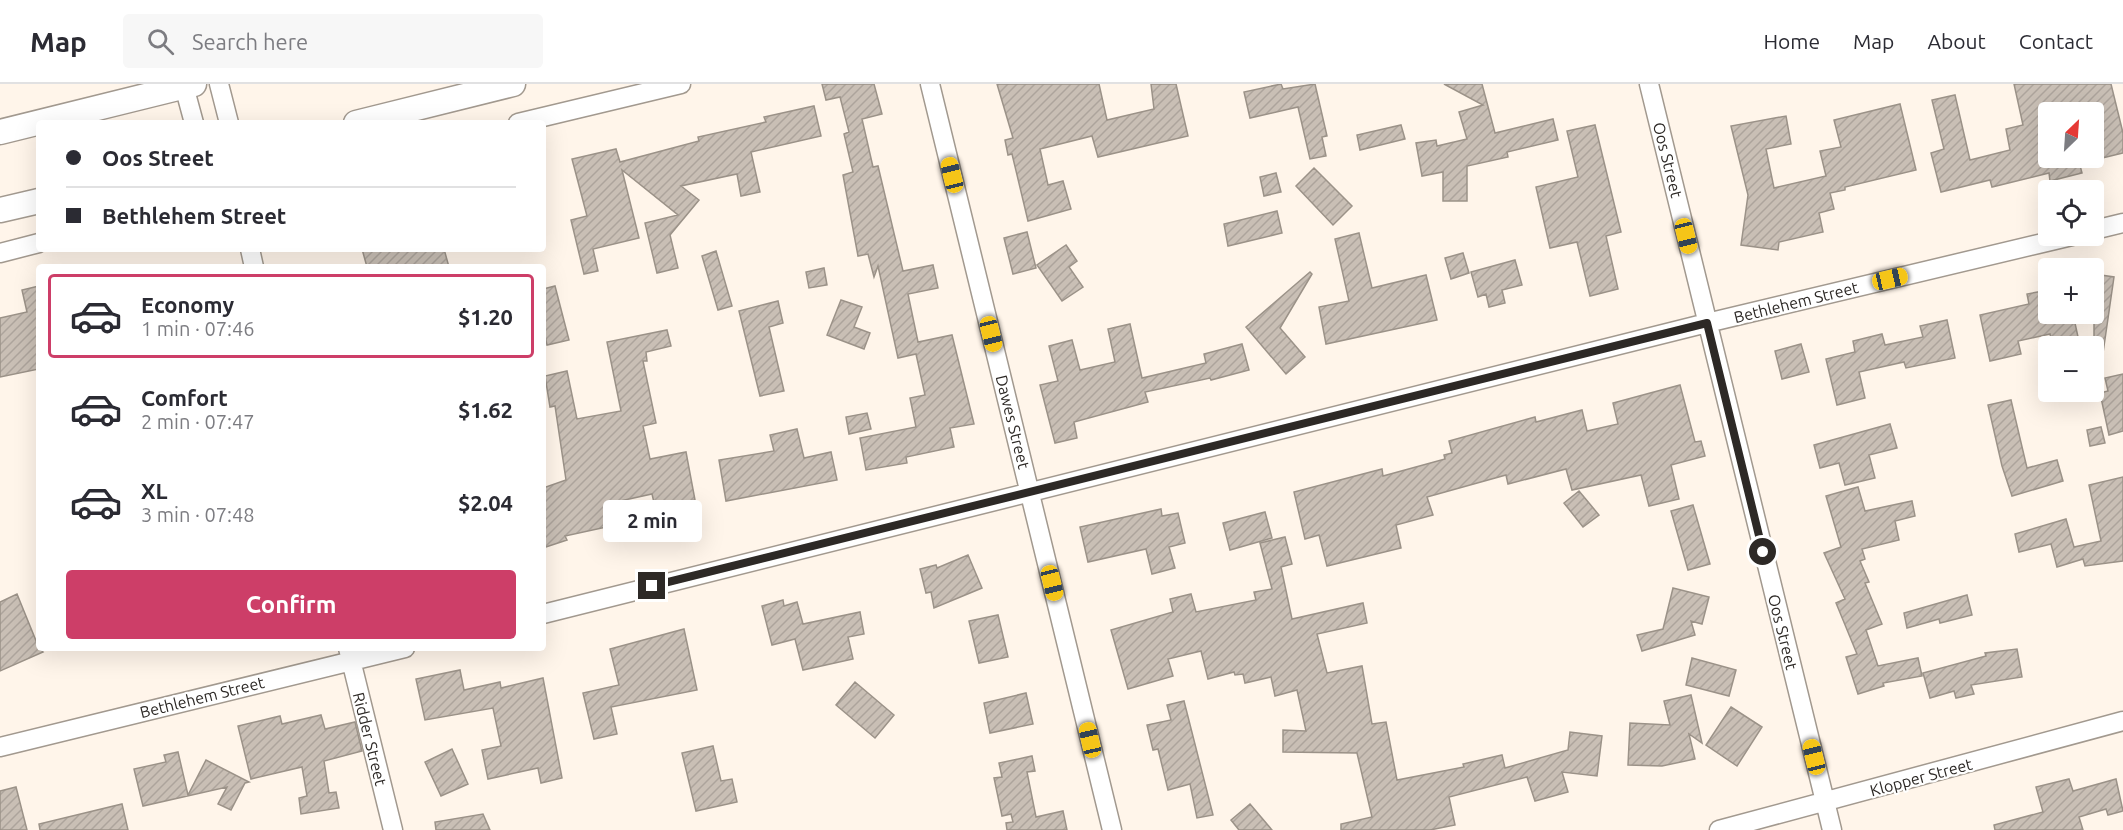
<!DOCTYPE html>
<meta charset="utf-8">
<style>
body{margin:0;font-family:Ubuntu,sans-serif;background:#f7f7f7;color:#2b2b33;height:100vh;display:flex;flex-direction:column;font-size:22px;white-space:nowrap}
*{box-sizing:border-box;margin:0}
p{font-size:20px;color:#7c7c81}
.icon{flex:none;width:33px;height:33px;fill:none;stroke:currentColor;stroke-width:2;stroke-linecap:round;stroke-linejoin:round}
.map{position:relative;flex:1;overflow:hidden}
.sheet{position:absolute;left:36px;top:180px;width:510px;height:387px;display:flex;flex-direction:column;background:#fff;border-radius:6px;box-shadow:0 6px 24px #0002}
.sheet>*{flex:none}
.hud{position:absolute;left:36px;top:36px;width:510px;height:132px;border-radius:6px;box-shadow:0 6px 24px #0002;display:grid;align-content:center;height:132px;padding:0 30px;background:#fff}
.needle{width:39px;rotate:25deg}
.controls{position:absolute;left:2038px;top:18px;display:grid;gap:12px}
.controls a{display:grid;place-items:center;width:66px;height:66px;border-radius:6px;background:#fff;box-shadow:0 6px 24px #0002;font-size:30px}
.end{position:absolute;width:27px;height:27px;margin:-14px;border:8px solid #2d2926;background:#fff;box-shadow:0 0 0 3px #fff}
.from{border-radius:50%}
.bubble{position:absolute;height:42px;border-radius:6px;background:#fff;box-shadow:0 6px 24px #0002;font-size:20px;font-weight:700;line-height:42px;text-align:center}
.car{position:absolute;width:18px;height:36px;margin:-18px -9px;border-radius:8px;box-shadow:0 0 4px 2px #0007;background:linear-gradient(#f5c518 24%,#345 0 40%,#f5c518 0 76%,#345 0 86%,#f5c518 0)}
.hud b{display:flex;align-items:center;gap:21px;height:57px;font-size:22px}
.hud b+b{border-top:2px solid #e1e1e2}
.hud i{width:15px;height:15px;background:#2b2b33}
ul{padding:10px 0 0;list-style:none}
li{display:flex;align-items:center;gap:18px;height:84px;margin:0 12px 9px;padding:0 18px;border:3px solid transparent;border-radius:6px}
li div{flex:1}
li b{display:block;font-size:22px}
li em{font-style:normal;font-weight:700}
li.current{border-color:#cd3e68}
li>.icon{width:54px;height:54px;stroke-width:1.5}
.action{display:flex;gap:12px;margin-top:auto;padding:12px 30px}
.action a{flex:1;height:69px;border-radius:6px;background:#cd3e68;color:#fff;font-size:24px;font-weight:700;line-height:69px;text-align:center}
header{display:flex;align-items:center;gap:36px;box-sizing:border-box;height:84px;padding:0 30px;background:#fff;border-bottom:2px solid #e1e1e2}
header strong{font-size:28px}
nav{display:flex;gap:33px;margin-inline-start:auto;font-size:21px}
.search{width:420px;height:54px;background:#f7f7f7;display:flex;align-items:center;gap:15px;box-sizing:border-box;padding:0 21px;border-radius:6px;color:#7c7c81;font-size:22px}
.map>svg:first-child{display:block}
.building{fill:url(#building-hatch);stroke:#9b9288;stroke-width:1.5}
.lines{fill:none;stroke-linecap:round;stroke-linejoin:round}
.street-casing{stroke:#a2998f;stroke-width:21}
.secondary-casing{stroke:#a2998f;stroke-width:27}
.street{stroke:#fff;stroke-width:18}
.secondary{stroke:#fff;stroke-width:24}
.route{stroke:#2d2926;stroke-width:8}
.labels{text-anchor:middle;stroke-width:4.5;stroke-linejoin:round;paint-order:stroke}
.street-label{font-size:16px;fill:#2d2926;stroke:#fff}
</style>
<header>
<strong>Map</strong>
<div class="search"><svg class="icon" aria-label="search" viewBox="0 0 24 24"><circle cx="10" cy="10" r="6"/><path d="M15 15l6 6"/></svg>Search here</div>
<nav><a>Home</a><a>Map</a><a>About</a><a>Contact</a></nav>
</header>
<div class="map">
<svg width="2123" height="746" viewBox="0 0 2123 746">
<defs>
<pattern id="building-hatch" width="6" height="6" patternUnits="userSpaceOnUse" patternTransform="scale(1.5)"><rect width="6" height="6" fill="#c9bfb5"/><path d="M-1 1l2-2M0 6l6-6M5 7l2-2" fill="none" stroke="#ada49c"/></pattern>
</defs>
<rect width="100%" height="100%" fill="#fff5ea"/>
<path class="building" d="M 822,0 L 874,0 L 882,30 L 862,35 L 873,83 L 878,82 L 903,187 L 933,181 L 938,204 L 908,210 L 918,258 L 952,251 L 974,340 L 950,344 L 954,363 L 906,373 L 907,379 L 866,386 L 860,354 L 916,343 L 910,314 L 925,311 L 916,270 L 898,274 L 878,182 L 874,193 L 868,170 L 858,172 L 843,91 L 853,88 L 844,50 L 849,48 L 840,13 L 826,16 Z
M 997,0 L 1099,0 L 1107,36 L 1154,25 L 1151,0 L 1176,0 L 1188,52 L 1098,73 L 1092,52 L 1040,65 L 1048,101 L 1063,97 L 1071,125 L 1028,137 L 1012,70 L 1008,71 L 1005,56 L 1013,54 Z
M 1281,0 L 1283,5 L 1315,0 L 1327,52 L 1322,53 L 1326,72 L 1310,75 L 1298,23 L 1250,34 L 1244,8 Z
M 1444,0 L 1482,0 L 1495,49 L 1553,35 L 1558,56 L 1507,68 L 1508,73 L 1467,82 L 1467,117 L 1443,117 L 1443,88 L 1422,92 L 1416,59 L 1436,56 L 1437,62 L 1467,55 L 1459,28 L 1483,21 Z
M 2014,0 L 2111,0 L 2123,49 L 2123,69 L 2094,76 L 2094,28 L 2049,28 L 2049,74 L 2078,74 L 2082,89 L 2050,97 L 2049,89 L 1992,103 L 1990,96 L 1941,108 L 1931,69 L 1944,65 L 1932,16 L 1955,11 L 1970,76 L 2010,66 L 2006,45 L 2023,41 Z
M 1900,20 L 1916,86 L 1845,103 L 1845,106 L 1830,109 L 1834,125 L 1819,129 L 1823,148 L 1779,158 L 1778,166 L 1741,161 L 1748,111 L 1731,42 L 1786,32 L 1791,60 L 1766,65 L 1774,104 L 1826,92 L 1820,67 L 1841,63 L 1834,36 Z
M 814,22 L 821,52 L 751,68 L 760,108 L 741,112 L 737,90 L 681,102 L 699,116 L 670,151 L 678,184 L 657,189 L 645,139 L 678,131 L 622,86 L 639,154 L 593,165 L 598,187 L 584,190 L 571,136 L 587,132 L 572,75 L 616,65 L 620,78 L 699,57 L 698,53 L 766,38 L 764,33 Z
M 1401,41 L 1405,55 L 1360,66 L 1357,51 Z
M 1595,41 L 1621,148 L 1606,152 L 1618,205 L 1590,212 L 1577,158 L 1550,164 L 1536,103 L 1578,93 L 1567,47 Z
M 1314,84 L 1352,122 L 1333,141 L 1296,102 Z
M 1276,89 L 1281,108 L 1264,112 L 1260,93 Z
M 1277,127 L 1282,149 L 1228,162 L 1224,140 Z
M 1027,148 L 1036,184 L 1013,190 L 1004,154 Z
M 1359,149 L 1372,204 L 1426,191 L 1437,236 L 1326,260 L 1319,223 L 1349,217 L 1335,155 Z
M 1066,161 L 1077,177 L 1069,183 L 1083,203 L 1062,217 L 1037,181 Z
M 362,165 L 444,165 L 449,183 L 367,183 Z
M 716,167 L 732,222 L 718,226 L 702,172 Z
M 1463,169 L 1469,189 L 1451,195 L 1445,174 Z
M 1515,176 L 1522,201 L 1502,206 L 1505,219 L 1489,223 L 1486,210 L 1478,213 L 1471,188 Z
M 824,184 L 827,201 L 809,204 L 806,188 Z
M 1310,188 L 1312,190 L 1280,244 L 1305,273 L 1286,290 L 1246,243 Z
M 2094,190 L 2114,193 L 2103,269 L 2094,268 Z
M 39,202 L 39,285 L 0,293 L 0,234 L 27,228 L 22,206 Z
M 555,202 L 569,256 L 547,261 L 543,244 L 543,205 Z
M 2049,206 L 2049,230 L 2073,230 L 2080,262 L 2053,262 L 2050,250 L 2018,257 L 2021,270 L 1990,277 L 1980,231 L 2029,220 L 2027,210 Z
M 841,216 L 862,223 L 854,243 L 870,249 L 864,265 L 827,251 Z
M 778,217 L 783,239 L 769,243 L 784,307 L 760,312 L 739,227 Z
M 1947,236 L 1955,274 L 1906,284 L 1904,278 L 1859,288 L 1865,314 L 1837,321 L 1826,275 L 1855,268 L 1853,257 L 1882,250 L 1885,261 L 1923,253 L 1920,242 Z
M 1130,240 L 1142,294 L 1206,279 L 1204,270 L 1242,260 L 1249,286 L 1211,296 L 1210,294 L 1145,308 L 1148,318 L 1074,338 L 1077,354 L 1055,359 L 1040,301 L 1058,297 L 1049,262 L 1072,256 L 1080,286 L 1115,278 L 1108,245 Z
M 667,246 L 671,262 L 646,268 L 647,277 L 643,277 L 656,339 L 643,342 L 650,375 L 686,368 L 695,416 L 655,423 L 652,410 L 620,417 L 625,439 L 565,452 L 567,456 L 543,464 L 543,404 L 566,396 L 555,322 L 550,323 L 545,292 L 567,287 L 577,335 L 621,327 L 607,258 Z
M 1801,260 L 1809,288 L 1782,295 L 1775,267 Z
M 2123,290 L 2123,347 L 2109,351 L 2100,309 L 2108,307 L 2105,294 Z
M 1680,301 L 1695,358 L 1701,357 L 1705,372 L 1671,381 L 1679,415 L 1649,422 L 1641,391 L 1572,406 L 1566,385 L 1508,400 L 1506,391 L 1427,413 L 1433,431 L 1396,441 L 1401,464 L 1327,482 L 1319,451 L 1305,455 L 1294,408 L 1382,385 L 1383,392 L 1445,375 L 1444,371 L 1452,369 L 1449,357 L 1535,333 L 1536,338 L 1582,326 L 1587,347 L 1618,340 L 1613,319 Z
M 2011,316 L 2027,384 L 2057,376 L 2063,397 L 2012,412 L 2002,382 L 1988,321 Z
M 867,329 L 871,345 L 849,350 L 846,333 Z
M 1890,340 L 1897,364 L 1869,371 L 1875,394 L 1845,401 L 1839,379 L 1820,384 L 1814,361 Z
M 2101,343 L 2105,359 L 2090,362 L 2087,346 Z
M 797,345 L 804,374 L 831,368 L 837,396 L 726,417 L 719,376 L 774,367 L 770,351 Z
M 2123,393 L 2123,477 L 2085,482 L 2083,475 L 2057,483 L 2051,460 L 2019,468 L 2015,450 L 2066,435 L 2074,463 L 2101,457 L 2089,401 Z
M 1858,403 L 1865,427 L 1912,417 L 1915,432 L 1895,437 L 1899,456 L 1862,465 L 1865,475 L 1860,477 L 1869,498 L 1865,499 L 1882,540 L 1866,546 L 1878,582 L 1918,574 L 1922,592 L 1883,599 L 1884,602 L 1858,610 L 1846,573 L 1857,570 L 1836,519 L 1845,515 L 1824,469 L 1841,463 L 1826,412 Z
M 1579,407 L 1599,431 L 1583,443 L 1564,419 Z
M 1693,421 L 1710,480 L 1688,486 L 1671,427 Z
M 1161,425 L 1162,432 L 1178,429 L 1185,459 L 1169,463 L 1175,484 L 1152,490 L 1146,465 L 1088,478 L 1080,443 Z
M 1265,428 L 1272,454 L 1230,466 L 1223,439 Z
M 1285,453 L 1292,480 L 1281,483 L 1292,535 L 1363,519 L 1367,539 L 1317,550 L 1327,589 L 1362,582 L 1372,640 L 1386,638 L 1397,696 L 1464,683 L 1463,680 L 1502,671 L 1505,684 L 1568,666 L 1570,648 L 1602,652 L 1597,692 L 1562,688 L 1568,708 L 1535,717 L 1527,693 L 1449,713 L 1455,741 L 1430,746 L 1341,746 L 1341,740 L 1372,733 L 1357,669 L 1283,668 L 1283,646 L 1306,647 L 1297,606 L 1275,612 L 1271,593 L 1245,599 L 1243,590 L 1235,591 L 1234,588 L 1208,595 L 1201,567 L 1168,575 L 1173,592 L 1128,605 L 1111,546 L 1173,528 L 1170,515 L 1191,510 L 1196,528 L 1256,516 L 1254,508 L 1272,505 L 1260,459 Z
M 968,471 L 982,504 L 934,524 L 931,508 L 926,509 L 920,485 L 936,481 L 937,484 Z
M 1673,504 L 1709,513 L 1702,540 L 1691,537 L 1695,551 L 1642,567 L 1637,551 L 1663,545 Z
M 17,510 L 39,564 L 43,568 L 0,587 L 0,518 Z
M 1967,511 L 1972,531 L 1940,539 L 1939,535 L 1907,544 L 1904,529 Z
M 783,516 L 784,522 L 797,518 L 803,540 L 860,528 L 864,550 L 848,553 L 853,575 L 803,586 L 795,555 L 772,561 L 762,522 Z
M 998,531 L 1008,573 L 979,579 L 969,537 Z
M 684,545 L 697,606 L 611,623 L 617,650 L 594,655 L 583,609 L 619,601 L 610,565 Z
M 2017,565 L 2022,593 L 1971,601 L 1974,610 L 1956,614 L 1954,607 L 1930,614 L 1923,589 L 1986,572 L 1985,569 Z
M 1692,574 L 1736,586 L 1729,612 L 1686,601 Z
M 460,586 L 464,606 L 500,598 L 501,604 L 543,594 L 562,694 L 541,699 L 538,684 L 488,695 L 482,666 L 501,662 L 493,624 L 425,636 L 416,595 Z
M 855,598 L 894,631 L 875,654 L 836,621 Z
M 1026,609 L 1033,640 L 990,649 L 984,619 Z
M 1691,611 L 1702,659 L 1689,650 L 1695,675 L 1662,682 L 1628,681 L 1630,639 L 1670,641 L 1664,617 Z
M 1184,617 L 1213,731 L 1197,734 L 1190,700 L 1168,706 L 1158,665 L 1153,666 L 1147,641 L 1171,636 L 1167,621 Z
M 1731,623 L 1762,643 L 1737,682 L 1706,661 Z
M 321,631 L 325,645 L 355,638 L 362,667 L 324,677 L 329,709 L 336,708 L 339,724 L 301,730 L 299,714 L 307,712 L 302,683 L 251,695 L 238,642 L 280,632 L 282,640 Z
M 713,662 L 721,697 L 732,695 L 737,718 L 696,727 L 682,669 Z
M 452,665 L 468,700 L 441,712 L 425,678 Z
M 178,668 L 188,711 L 206,676 L 249,698 L 245,699 L 231,726 L 218,720 L 227,703 L 143,722 L 134,685 L 166,678 L 164,671 Z
M 1032,672 L 1035,687 L 1027,688 L 1036,733 L 1063,727 L 1067,746 L 1007,746 L 1006,739 L 1013,738 L 1011,730 L 1002,732 L 994,694 L 1002,693 L 999,679 Z
M 2069,695 L 2073,707 L 2116,695 L 2123,727 L 2108,731 L 2106,725 L 2079,733 L 2083,746 L 1995,746 L 1994,741 L 2043,728 L 2036,703 Z
M 16,703 L 27,746 L 0,746 L 0,707 Z
M 122,720 L 128,746 L 40,746 L 39,740 Z
M 1250,720 L 1272,746 L 1239,746 L 1231,736 Z
M 483,730 L 490,746 L 436,746 L 435,738 Z"/>
<g class="lines">
<defs>
<path id="street" d="M 219,0 L 229,39
M 930,0 L 1112,746
M 1649,0 L 1832,746
M 184,2 L 194,39
M 518,39 L 681,0
M 2094,146 L 2123,139
M 250,165 L 254,183
M 0,169 L 39,159
M 543,530 L 1707,239 L 2072,152
M 348,564 L 393,746
M 0,663 L 405,564
M 1719,746 L 2123,637"/>
<path id="secondary" d="M 356,39 L 513,0
M 0,48 L 194,0
M 0,126 L 39,117"/>
</defs>
<use href="#street" class="street-casing"/>
<use href="#secondary" class="secondary-casing"/>
<use href="#street" class="street"/>
<use href="#secondary" class="secondary"/>
</g>
<g class="lines">
<path class="route" d="M 652,502 L 1707,239 L 1763,468"/>
</g>
<g class="labels">
<g class="street-label">
<text transform="translate(1668 76) rotate(76)" y="6">Oos Street</text>
<text transform="translate(1796 218) rotate(-14)" y="6">Bethlehem Street</text>
<text transform="translate(1013 338) rotate(76)" y="6">Dawes Street</text>
<text transform="translate(1783 548) rotate(76)" y="6">Oos Street</text>
<text transform="translate(202 613) rotate(-14)" y="6">Bethlehem Street</text>
<text transform="translate(370 655) rotate(76)" y="6">Ridder Street</text>
<text transform="translate(1921 693) rotate(-15)" y="6">Klopper Street</text>
</g>
</g>
</svg>
<div class="controls">
<a><svg class="needle" viewBox="-14 -14 28 28"><path d="M0-13l5 13h-10z" fill="#e53935"/><path d="M0 13l5-13h-10z" fill="#7c7c81"/></svg></a>
<a><svg class="icon" aria-label="locate" viewBox="0 0 24 24"><circle cx="12" cy="12" r="6"/><path d="M12 2v4M12 18v4M2 12h4M18 12h4"/></svg></a>
<a>+</a>
<a>−</a>
</div>
<i class="end from" style="left:1763px;top:468px"></i>
<i class="end" style="left:652px;top:502px"></i>
<div class="bubble" style="left:603px;top:416px;width:99px">2 min</div>
<i class="car" style="left:952px;top:91px;rotate:346deg"></i>
<i class="car" style="left:1686px;top:152px;rotate:166deg"></i>
<i class="car" style="left:1890px;top:195px;rotate:77deg"></i>
<i class="car" style="left:991px;top:250px;rotate:166deg"></i>
<i class="car" style="left:1052px;top:499px;rotate:166deg"></i>
<i class="car" style="left:1090px;top:656px;rotate:347deg"></i>
<i class="car" style="left:1814px;top:673px;rotate:346deg"></i>
<div class="hud">
<b><i class="from"></i>Oos Street</b>
<b><i></i>Bethlehem Street</b>
</div>
<section class="sheet">
<ul>
<li class="current"><svg class="icon" aria-label="car" viewBox="0 0 24 24"><path d="M5 17H2v-5l4-1 3-4h7l3 4 3 1v5h-3M9 17h6M6 11h13"/><circle cx="7" cy="17" r="2"/><circle cx="17" cy="17" r="2"/></svg><div><b>Economy</b><p>1 min · 07:46</p></div><em>$1.20</em></li>
<li><svg class="icon" aria-label="car" viewBox="0 0 24 24"><path d="M5 17H2v-5l4-1 3-4h7l3 4 3 1v5h-3M9 17h6M6 11h13"/><circle cx="7" cy="17" r="2"/><circle cx="17" cy="17" r="2"/></svg><div><b>Comfort</b><p>2 min · 07:47</p></div><em>$1.62</em></li>
<li><svg class="icon" aria-label="car" viewBox="0 0 24 24"><path d="M5 17H2v-5l4-1 3-4h7l3 4 3 1v5h-3M9 17h6M6 11h13"/><circle cx="7" cy="17" r="2"/><circle cx="17" cy="17" r="2"/></svg><div><b>XL</b><p>3 min · 07:48</p></div><em>$2.04</em></li>
</ul>
<div class="action"><a>Confirm</a></div>
</section>
</div>
